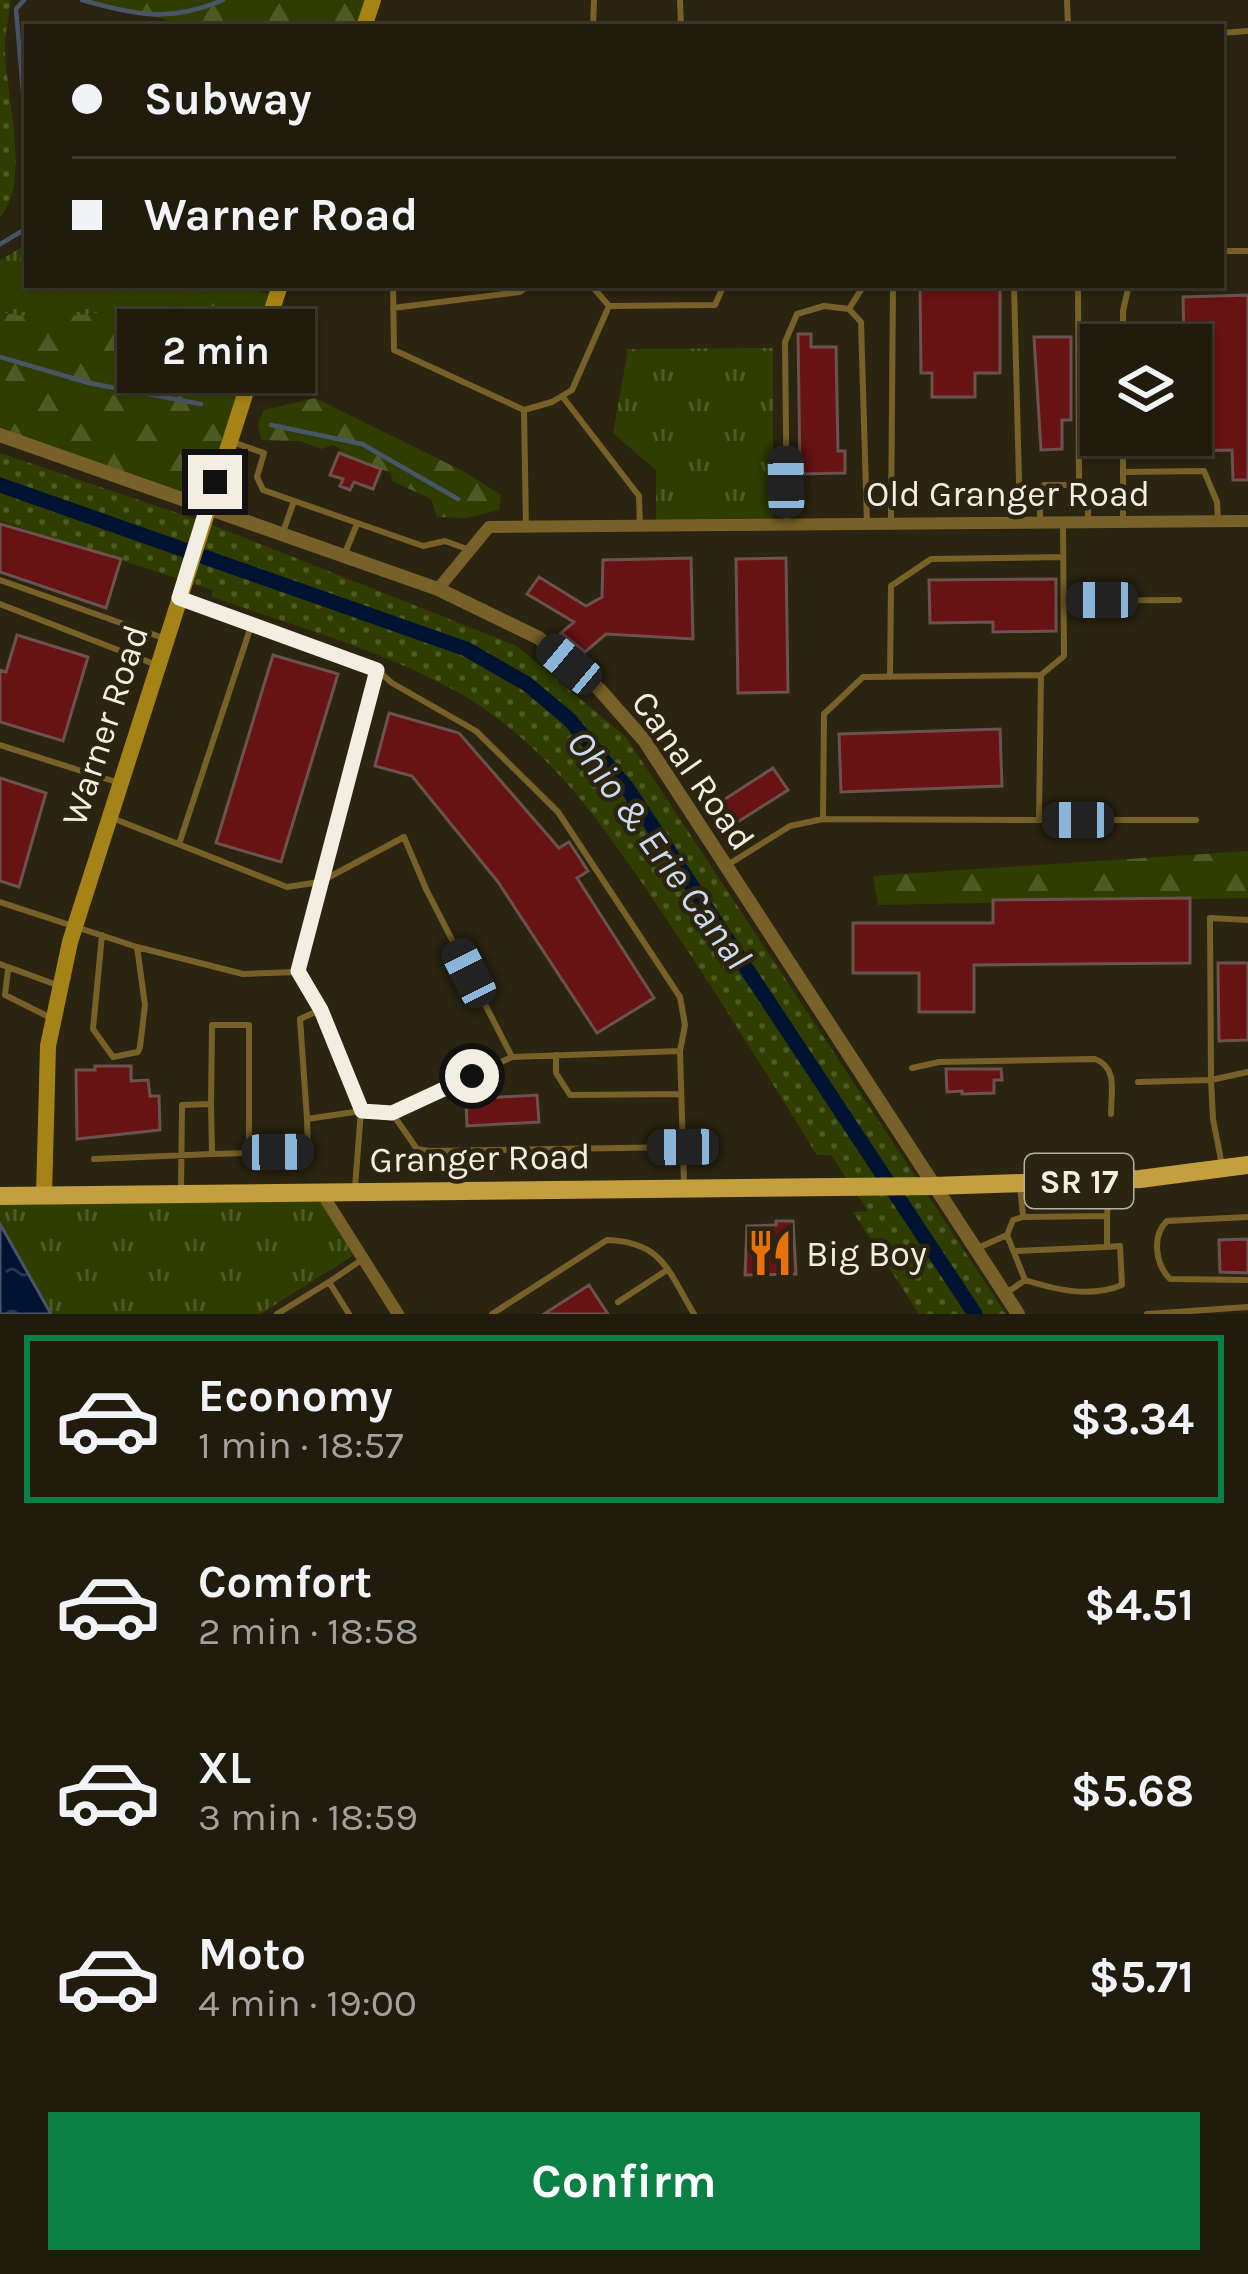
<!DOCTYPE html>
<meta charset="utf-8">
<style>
body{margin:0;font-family:Karla,sans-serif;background:#282415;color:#f1f3f6;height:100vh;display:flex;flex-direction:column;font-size:45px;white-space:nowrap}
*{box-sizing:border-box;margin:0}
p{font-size:39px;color:#a2a19d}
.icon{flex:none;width:66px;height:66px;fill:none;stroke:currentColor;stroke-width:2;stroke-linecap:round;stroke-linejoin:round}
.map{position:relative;height:1314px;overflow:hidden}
.details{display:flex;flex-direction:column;background:#201b0c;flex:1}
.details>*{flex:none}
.banner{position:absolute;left:24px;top:24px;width:1200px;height:264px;border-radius:0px;box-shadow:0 3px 9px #0004,0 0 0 3px #3d392d;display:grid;align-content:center;height:264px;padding:0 48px;background:#201b0c}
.fabs{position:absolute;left:1080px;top:324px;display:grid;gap:24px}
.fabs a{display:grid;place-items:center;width:132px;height:132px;border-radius:0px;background:#201b0c;box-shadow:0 3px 9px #0004,0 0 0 3px #3d392d;font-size:60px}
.end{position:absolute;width:54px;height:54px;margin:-27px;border:15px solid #f2eee1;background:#111;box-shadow:0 0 0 6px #111}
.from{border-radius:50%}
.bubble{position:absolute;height:84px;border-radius:0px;background:#201b0c;box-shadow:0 3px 9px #0004,0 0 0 3px #3d392d;font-size:39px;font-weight:700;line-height:84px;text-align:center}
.car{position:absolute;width:36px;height:72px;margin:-36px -18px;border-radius:15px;box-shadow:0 0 9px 3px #0007;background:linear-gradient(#222 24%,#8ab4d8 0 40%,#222 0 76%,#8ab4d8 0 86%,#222 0)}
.banner b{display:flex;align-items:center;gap:42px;height:114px;font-size:45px}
.banner b+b{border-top:3px solid #3d392d}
.banner i{width:30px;height:30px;background:#f1f3f6}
ul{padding:21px 0 0;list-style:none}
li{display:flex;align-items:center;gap:36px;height:168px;margin:0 24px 18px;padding:0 24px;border:6px solid transparent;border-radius:0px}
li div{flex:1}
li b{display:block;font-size:45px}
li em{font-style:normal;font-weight:700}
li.active{border-color:#0b8043}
li>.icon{width:108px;height:108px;stroke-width:1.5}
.cta{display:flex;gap:24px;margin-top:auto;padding:24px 48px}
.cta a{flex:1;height:138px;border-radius:0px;background:#0b8043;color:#fff;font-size:48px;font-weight:700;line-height:138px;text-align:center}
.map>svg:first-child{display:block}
.grass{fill:url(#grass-tufts)}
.forest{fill:url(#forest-firs)}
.park{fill:url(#park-dots)}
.water{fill:url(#water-ripples);stroke:#495567;stroke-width:3}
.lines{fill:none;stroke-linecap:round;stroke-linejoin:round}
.stream{stroke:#495567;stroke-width:4.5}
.canal{stroke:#001333;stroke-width:15}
.building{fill:#671213;stroke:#6b524f;stroke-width:3}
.service{stroke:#776128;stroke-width:6}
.minor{stroke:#776128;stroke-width:12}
.tertiary{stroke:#776128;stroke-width:14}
.secondary{stroke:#a68317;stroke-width:16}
.primary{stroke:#c39f3d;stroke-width:18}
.route{stroke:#f2eee1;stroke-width:15}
.labels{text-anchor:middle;stroke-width:9;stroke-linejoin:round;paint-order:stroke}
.shield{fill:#2a2410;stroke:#b6b1a2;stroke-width:3}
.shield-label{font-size:33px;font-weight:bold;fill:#f2eee1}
.street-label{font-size:36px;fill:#f2eee1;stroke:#2a2410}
.poi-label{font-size:36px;fill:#f2eee1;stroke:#2a2410;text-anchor:start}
.water-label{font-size:39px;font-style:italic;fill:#ccdaed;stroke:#2a2410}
</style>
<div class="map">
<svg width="1248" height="1314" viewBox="0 0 1248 1314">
<defs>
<pattern id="grass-tufts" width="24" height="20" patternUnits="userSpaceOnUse" patternTransform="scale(3)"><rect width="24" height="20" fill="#2f3e00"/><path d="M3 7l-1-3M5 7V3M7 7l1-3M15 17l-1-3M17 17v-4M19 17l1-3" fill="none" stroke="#4e5a25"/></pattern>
<pattern id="forest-firs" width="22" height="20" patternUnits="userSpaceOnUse" patternTransform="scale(3)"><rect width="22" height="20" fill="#2f3e00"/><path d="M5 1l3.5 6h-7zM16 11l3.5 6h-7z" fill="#4e5a25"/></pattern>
<pattern id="park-dots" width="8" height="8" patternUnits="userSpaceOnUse" patternTransform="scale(3)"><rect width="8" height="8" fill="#2f3e00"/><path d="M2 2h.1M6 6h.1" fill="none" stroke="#4e5a25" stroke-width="1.8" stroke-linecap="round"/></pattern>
<pattern id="water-ripples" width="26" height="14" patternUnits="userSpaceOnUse" patternTransform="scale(3)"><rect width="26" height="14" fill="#001333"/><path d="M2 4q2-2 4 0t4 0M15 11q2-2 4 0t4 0" fill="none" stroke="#263650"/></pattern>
</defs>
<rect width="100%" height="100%" fill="#2a2410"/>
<path class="grass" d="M 27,244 L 27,285 L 220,285 L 177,305 L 39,319 L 0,312 L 0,260 Z
M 773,348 L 773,525 L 656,526 L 656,470 L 613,433 L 628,349 Z
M 320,1191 L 359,1252 L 260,1314 L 51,1314 L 0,1224 L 0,1197 Z"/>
<path class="forest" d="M 82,0 L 373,0 L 364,27 L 183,27 C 154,12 115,9 82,0 Z
M 220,285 L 242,285 L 276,296 L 206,509 L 0,435 L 0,312 L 39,319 L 177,305 Z
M 315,398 L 461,470 L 501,495 L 499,510 L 467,518 L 437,517 L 431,499 L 392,481 L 391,473 L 339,453 L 340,449 L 333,445 L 321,449 L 300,441 L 261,440 L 258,423 L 264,410 Z
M 1248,851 L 1248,898 L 878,905 L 873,876 Z"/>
<path class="park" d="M 0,0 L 11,0 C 9,16 5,32 5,48 C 5,94 32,182 0,217 Z
M 0,453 L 210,524 L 517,646 L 626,737 L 1006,1314 L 919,1314 L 853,1212 L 868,1211 L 831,1155 L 817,1155 C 767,1075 718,995 665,917 C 605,828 547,740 450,688 C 376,648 291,625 212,597 L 213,590 L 0,521 Z"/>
<path class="water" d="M 0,1224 L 51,1314 L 0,1314 Z"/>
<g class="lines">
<path class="stream" d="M 24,0 L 16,9 L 27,139
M 82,0 C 137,15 169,23 223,0
M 0,244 L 24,230 L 27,211
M 0,357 L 89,383 L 201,404
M 271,425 L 362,444 L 458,499"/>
<path class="canal" d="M 0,485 L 466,649 L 527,684 L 569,719 L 627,788 L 975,1314"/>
</g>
<path class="building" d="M 920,285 L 1000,285 L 1000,373 L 975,373 L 975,397 L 932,397 L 932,373 L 921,373 Z
M 1248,295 L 1248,480 L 1233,480 L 1232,450 L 1186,451 L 1186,435 L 1191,435 L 1191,345 L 1184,345 L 1183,297 Z
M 798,334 L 811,334 L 811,347 L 836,347 L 838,451 L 845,451 L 845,473 L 800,474 Z
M 1034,337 L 1071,337 L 1071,420 L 1062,420 L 1062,449 L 1041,450 Z
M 339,453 L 381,469 L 373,489 L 354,482 L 350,490 L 340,486 L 343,479 L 330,475 Z
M 0,524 L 121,559 L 106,608 L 0,572 Z
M 691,558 L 693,639 L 606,634 L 585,652 L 561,633 L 574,622 L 527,594 L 539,577 L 586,606 L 602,597 L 603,560 Z
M 786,558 L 788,692 L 738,693 L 736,559 Z
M 1056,579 L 1056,631 L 993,632 L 993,622 L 930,623 L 929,580 Z
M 17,635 L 88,657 L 63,741 L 0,722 L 0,670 L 6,672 Z
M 273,655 L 338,674 L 281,862 L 216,843 Z
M 389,713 L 459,733 L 559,848 L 569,842 L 588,871 L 577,878 L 654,998 L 597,1033 L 498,882 L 412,776 L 375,766 Z
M 1000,729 L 1002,786 L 841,792 L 839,734 Z
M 773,768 L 788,790 L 733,825 L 719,803 Z
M 0,778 L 46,793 L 19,887 L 0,881 Z
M 1190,898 L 1190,963 L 974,965 L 974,1012 L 919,1012 L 919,973 L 853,973 L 853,923 L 993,923 L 993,900 Z
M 1218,963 L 1248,963 L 1248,1040 L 1219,1041 Z
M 95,1066 L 131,1066 L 131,1081 L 148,1080 L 150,1096 L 159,1096 L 160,1130 L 77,1139 L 76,1070 L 95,1070 Z
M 946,1069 L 1001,1069 L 1002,1080 L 994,1080 L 994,1093 L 962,1094 L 962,1091 L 947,1092 Z
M 537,1095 L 539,1122 L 467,1126 L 466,1099 Z
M 776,1221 L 793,1221 L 796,1274 L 745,1275 L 747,1226 L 776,1225 Z
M 1248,1239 L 1248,1273 L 1220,1272 L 1219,1240 Z
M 589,1285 L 608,1314 L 544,1314 Z"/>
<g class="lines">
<path class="service" d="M 680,0 L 681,27
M 1067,0 L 1068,27
M 593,27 L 594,0
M 1221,33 L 1248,31
M 1221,251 L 1248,251
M 393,285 L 394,350 L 524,410 L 552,402 L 572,390 L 609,306 L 715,305 L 724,285
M 591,285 L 609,306
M 1014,285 L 1020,521
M 1078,285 L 1079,485
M 393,308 L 520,292 L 529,285
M 849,309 L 864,285
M 1123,345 L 1123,311 L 1129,285
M 562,396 L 639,496 L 640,526
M 524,410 L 526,527
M 1123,435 L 1123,519
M 1123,437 L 1175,438
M 232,442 L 264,453 L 257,477 L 263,490 L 423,546 L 445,541 L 470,550
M 1123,472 L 1204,471 L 1217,502 L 1218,522
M 1040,519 L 1040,489 L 1044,485 L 1079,485 L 1088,490 L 1088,522
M 891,520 L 893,285
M 787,521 L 785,342 L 797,314 L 824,306 L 849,309 L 861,322 L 867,524
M 283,532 L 294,501
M 345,553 L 357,524
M 0,580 L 166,639
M 1064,601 L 1179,600
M 0,604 L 154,664
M 1041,675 L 1064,656 L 1063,523
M 890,677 L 891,586 L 931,559 L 1063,557
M 0,745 L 116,782
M 112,818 L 287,887 L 320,882 L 404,837 L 426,889 L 512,1057 L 680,1051 L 685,1025 L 680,997 L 558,812 L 476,731 L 392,683 L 377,670 L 183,599
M 1039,820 L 1196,820
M 179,844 L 251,626
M 729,864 L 790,826 L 823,819 L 1039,820 L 1041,675 L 863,677 L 824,714 L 823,819
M 0,902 L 137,947 L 243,974 L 298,972 L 321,1009 L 361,1111 L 307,1119 L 308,1152 L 249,1153
M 102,935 L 93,1029 L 113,1057 L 138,1052 L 140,1047 L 145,1005 L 137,947
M 0,964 L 57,985
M 8,970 L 5,995 L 53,1019
M 298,972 L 377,670
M 680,1051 L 684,1184
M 556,1055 L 556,1073 L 570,1095 L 681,1094
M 912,1068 L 939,1062 L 1095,1059 C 1118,1067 1111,1093 1111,1114
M 1138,1082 L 1211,1080 L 1210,918 L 1248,920
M 211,1104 L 212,1025 L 249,1025 L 249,1153 L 212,1154
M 392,1113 L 512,1057
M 307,1119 L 300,1019 L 320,1010
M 94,1159 L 212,1154 L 211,1104 L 182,1105 L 181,1189
M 1222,1165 L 1213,1119 L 1211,1080 L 1248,1072
M 355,1187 L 361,1111 L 392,1113 L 417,1149 L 429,1151 L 683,1147
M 1020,1187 L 1023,1215
M 1248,1217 L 1167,1221 C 1151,1236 1156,1265 1170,1279 L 1248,1280
M 1007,1235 L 1013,1220 L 1023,1217 L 1107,1216 L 1110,1181
M 978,1248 L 1007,1235 L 1025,1280 L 1008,1292
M 1014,1251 L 1106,1247
M 1025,1280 C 1056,1290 1091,1298 1122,1285 L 1120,1246 L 1107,1247 L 1107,1216
M 618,1302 L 667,1270
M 277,1314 L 329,1282
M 349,1314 L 329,1282 L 363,1259
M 492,1314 L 607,1240 C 663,1242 668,1271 694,1314
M 1147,1314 L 1248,1307"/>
<path class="minor" d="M 438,589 L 489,527 L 1248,521
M 321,1192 L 398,1314"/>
<path class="tertiary" d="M 0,435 L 438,589 L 539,638 L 599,689 L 644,740 L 1018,1314"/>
<path class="secondary" d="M 364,27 L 373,0
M 44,1195 L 48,1046 L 70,942 L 280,285"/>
<path class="primary" d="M 0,1196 L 933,1186 L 1140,1179 L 1248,1165"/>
</g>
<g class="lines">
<path class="route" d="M 215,482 L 179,598 L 377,670 L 298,971 L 321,1010 L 362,1111 L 392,1113 L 472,1076"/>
</g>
<defs>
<symbol id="restaurant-bare" viewBox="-9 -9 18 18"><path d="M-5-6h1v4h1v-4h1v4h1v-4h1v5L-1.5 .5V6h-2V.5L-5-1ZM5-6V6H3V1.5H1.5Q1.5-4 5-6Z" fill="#e8710a" stroke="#2a2410" stroke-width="2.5" paint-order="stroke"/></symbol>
</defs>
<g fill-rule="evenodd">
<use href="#restaurant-bare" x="737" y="1220" width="66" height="66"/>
</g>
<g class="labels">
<rect class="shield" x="1025" y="1154" width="108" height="54" rx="9"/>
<g class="shield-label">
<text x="1079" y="1193">SR 17</text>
</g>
<g class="street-label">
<text x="1008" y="506">Old Granger Road</text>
<text transform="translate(104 725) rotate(-72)" y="13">Warner Road</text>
<text transform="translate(694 770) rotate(55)" y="13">Canal Road</text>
<text transform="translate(480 1157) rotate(-1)" y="13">Granger Road</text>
</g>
<g class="poi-label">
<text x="806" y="1266">Big Boy</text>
</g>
<g class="water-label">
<text transform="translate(660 849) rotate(54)" y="14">Ohio &amp; Erie Canal</text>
</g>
</g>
</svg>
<div class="fabs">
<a><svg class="icon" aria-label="layers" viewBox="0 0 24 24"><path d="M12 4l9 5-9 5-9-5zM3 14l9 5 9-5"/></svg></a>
</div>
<i class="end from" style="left:472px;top:1076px"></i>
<i class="end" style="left:215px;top:482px"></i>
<div class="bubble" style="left:117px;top:309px;width:198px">2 min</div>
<i class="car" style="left:786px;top:482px;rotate:359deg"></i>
<i class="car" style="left:1102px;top:600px;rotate:270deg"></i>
<i class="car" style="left:569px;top:664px;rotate:310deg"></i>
<i class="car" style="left:1078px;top:820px;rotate:270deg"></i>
<i class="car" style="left:469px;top:973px;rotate:333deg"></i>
<i class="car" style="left:683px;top:1147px;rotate:269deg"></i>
<i class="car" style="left:278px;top:1152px;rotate:89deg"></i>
<div class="banner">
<b><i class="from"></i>Subway</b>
<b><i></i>Warner Road</b>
</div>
</div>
<section class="details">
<ul>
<li class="active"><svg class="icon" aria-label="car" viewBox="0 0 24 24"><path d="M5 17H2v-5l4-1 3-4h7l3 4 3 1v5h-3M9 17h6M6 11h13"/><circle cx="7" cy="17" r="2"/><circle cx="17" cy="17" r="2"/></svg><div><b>Economy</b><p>1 min · 18:57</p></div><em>$3.34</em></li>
<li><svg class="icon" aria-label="car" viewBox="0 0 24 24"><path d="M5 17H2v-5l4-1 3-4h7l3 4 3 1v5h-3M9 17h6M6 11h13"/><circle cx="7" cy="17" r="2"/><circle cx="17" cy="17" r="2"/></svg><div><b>Comfort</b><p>2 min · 18:58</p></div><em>$4.51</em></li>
<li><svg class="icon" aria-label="car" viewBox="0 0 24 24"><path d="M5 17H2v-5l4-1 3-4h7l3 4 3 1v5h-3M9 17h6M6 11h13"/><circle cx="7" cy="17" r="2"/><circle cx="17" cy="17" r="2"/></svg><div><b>XL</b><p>3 min · 18:59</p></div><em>$5.68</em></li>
<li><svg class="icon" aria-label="car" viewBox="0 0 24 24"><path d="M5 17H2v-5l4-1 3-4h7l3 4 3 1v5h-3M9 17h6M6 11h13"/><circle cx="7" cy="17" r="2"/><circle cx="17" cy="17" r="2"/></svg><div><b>Moto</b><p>4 min · 19:00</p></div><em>$5.71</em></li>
</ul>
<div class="cta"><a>Confirm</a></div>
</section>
